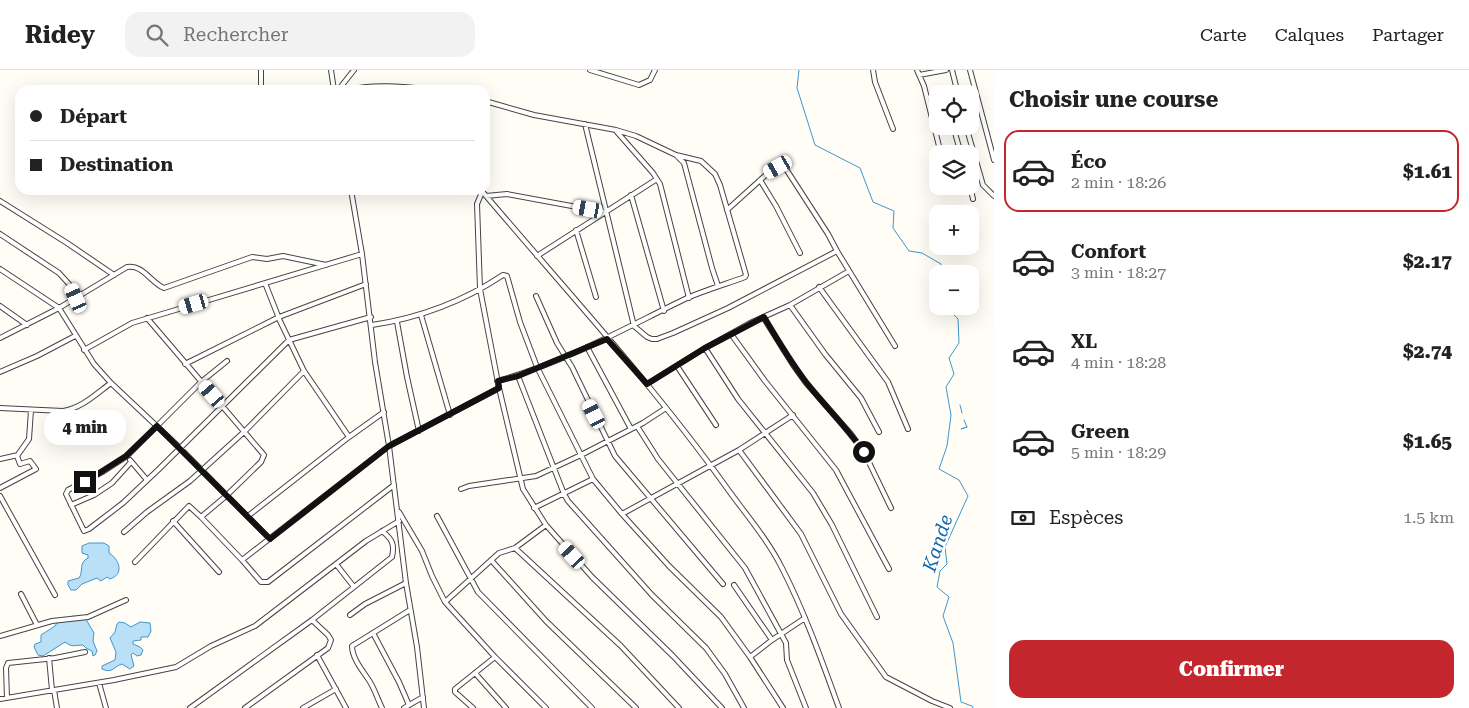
<!DOCTYPE html>
<html lang="fr">
<meta charset="utf-8">
<style>
body{margin:0;font-family:"Roboto Serif",serif;background:#f2f2f2;color:#222;height:100vh;display:flex;flex-direction:column;font-size:19px;white-space:nowrap}
*{box-sizing:border-box;margin:0}
p{font-size:16px;color:#767676}
.icon{flex:none;width:28px;height:28px;fill:none;stroke:currentColor;stroke-width:2;stroke-linecap:round;stroke-linejoin:round}
.map{position:relative;flex:1;overflow:hidden}
.sheet{display:flex;flex-direction:column;background:#fff;width:475px}
.sheet>*{flex:none}
.guide{position:absolute;left:15px;top:15px;width:475px;height:110px;border-radius:15px;box-shadow:0 5px 20px #0002;display:grid;align-content:center;height:110px;padding:0 15px;background:#fff}
.controls{position:absolute;left:929px;top:15px;display:grid;gap:10px}
.controls a{display:grid;place-items:center;width:50px;height:50px;border-radius:10px;background:#fff;box-shadow:0 5px 20px #0002;font-size:25px}
.end{position:absolute;width:22px;height:22px;margin:-11px;border:6px solid #111;background:#fff;box-shadow:0 0 0 2px #fff}
.from{border-radius:50%}
.bubble{position:absolute;height:35px;border-radius:15px;background:#fff;box-shadow:0 5px 20px #0002;font-size:16px;font-weight:800;line-height:35px;text-align:center}
.car{position:absolute;width:15px;height:30px;margin:-15px -8px;border-radius:6px;box-shadow:0 0 4px 1px #0007;background:linear-gradient(#fff 24%,#345 0 40%,#fff 0 76%,#345 0 86%,#fff 0)}
.guide b{display:flex;align-items:center;gap:18px;height:48px;font-size:19px}
.guide b+b{border-top:1px solid #e0e0e0}
.guide i{width:12px;height:12px;background:#222}
ul{padding:0;list-style:none}
li{display:flex;align-items:center;gap:15px;height:82px;margin:0 10px 8px;padding:0 5px;border:2px solid transparent;border-radius:15px}
li div{flex:1}
li b{display:block;font-size:19px}
li em{font-style:normal;font-weight:800}
li.current{border-color:#c4262e}
li>.icon{width:45px;height:45px;stroke-width:1.5}
h2{padding:0 15px;font-size:22px;line-height:60px}
.pay{display:flex;align-items:center;gap:12px;height:55px;padding:0 15px;font-size:19px}
.pay p{margin-inline-start:auto}
.cta{display:flex;gap:10px;margin-top:auto;padding:10px 15px}
.cta a{flex:1;height:58px;border-radius:15px;background:#c4262e;color:#fff;font-size:20px;font-weight:800;line-height:58px;text-align:center}
header{display:flex;align-items:center;gap:30px;box-sizing:border-box;height:70px;padding:0 25px;background:#fff;border-bottom:1px solid #e0e0e0}
header strong{font-size:24px}
nav{display:flex;gap:28px;margin-inline-start:auto;font-size:18px}
.search{width:350px;height:45px;background:#f2f2f2;display:flex;align-items:center;gap:12px;box-sizing:border-box;padding:0 18px;border-radius:15px;color:#767676;font-size:19px}
main{display:flex;flex:1;min-height:0}
.map>svg:first-child{display:block}
.water{fill:#b9e0f7;stroke:#3f96cf}
.lines{fill:none;stroke-linecap:round;stroke-linejoin:round}
.stream{stroke:#3f96cf;stroke-width:1}
.minor-casing{stroke:#444;stroke-width:6}
.minor{stroke:#fff;stroke-width:4}
.route{stroke:#111;stroke-width:6}
.labels{text-anchor:middle;stroke-width:5;stroke-linejoin:round;paint-order:stroke}
.water-label{font-size:19px;font-style:italic;fill:#1768a6;stroke:#fff}
</style>
<header>
<strong>Ridey</strong>
<div class="search"><svg class="icon" aria-label="search" viewBox="0 0 24 24"><circle cx="10" cy="10" r="6"/><path d="M15 15l6 6"/></svg>Rechercher</div>
<nav><a>Carte</a><a>Calques</a><a>Partager</a></nav>
</header>
<main>
<div class="map">
<svg width="994" height="638" viewBox="0 0 994 638">
<rect width="100%" height="100%" fill="#fffdf5"/>
<path class="water" d="M 89,473 L 104,473 L 109,476 L 109,483 C 119,489 125,504 110,509 L 107,507 L 101,511 L 97,508 L 82,514 L 76,520 L 71,520 L 68,515 L 68,511 L 79,508 C 84,501 78,493 88,488 L 88,485 L 82,483 L 82,476 Z
M 73,546 L 78,549 L 84,546 L 94,563 L 93,571 L 97,581 L 95,585 L 93,586 L 92,581 L 86,578 L 83,575 C 75,575 73,578 65,572 L 43,586 L 38,585 L 34,577 L 35,574 L 41,572 L 41,565 L 55,556 L 58,551 Z
M 119,552 L 125,553 L 131,557 L 140,552 L 150,553 L 151,561 L 148,567 L 141,567 L 141,570 L 133,571 L 133,574 L 140,577 L 143,580 L 141,585 L 137,586 L 133,583 L 131,585 L 134,596 L 130,599 L 122,594 C 114,596 113,604 102,599 L 102,596 L 115,590 L 116,582 L 110,568 L 115,562 L 117,554 Z"/>
<g class="lines">
<path class="stream" d="M 799,0 L 797,18 L 815,75 L 860,98 L 873,132 L 894,141 L 893,158 L 909,181 L 922,183 L 941,194 L 942,204
M 950,236 L 952,243 L 958,249 L 959,273 L 949,288 L 954,304 L 946,317 L 951,345 L 947,376 L 939,399 L 959,410 L 968,426 L 945,477 L 947,494 L 940,501 L 937,517 L 949,527 L 943,546 L 953,573 L 961,632 L 972,636 L 973,638
M 960,335 L 962,343
M 964,350 L 967,357 L 961,359 L 967,357"/>
<defs>
<path id="minor" d="M 261,0 L 261,20
M 331,0 L 334,20
M 590,0 L 639,15 L 650,10 L 655,0
M 873,0 L 875,12 L 893,59
M 917,0 L 924,16 L 941,84
M 952,0 L 958,24
M 970,0 L 994,90
M 919,5 L 946,0
M 339,19 L 354,0
M 349,20 C 369,14 408,16 429,20
M 927,28 L 938,26
M 485,31 L 534,45 L 616,60 L 636,66 L 676,85 L 701,91 L 715,104 L 720,115 L 746,205 L 745,207 C 726,214 706,220 687,228 C 625,258 564,293 497,311
M 585,54 L 634,256 L 647,267 L 652,269 L 657,269 L 673,263 L 728,238 L 837,181
M 953,56 L 961,84
M 966,56 L 983,115 L 994,126
M 617,62 L 653,103 L 660,114 L 689,228
M 677,86 L 684,93 L 712,198 L 718,216
M 760,110 L 776,136 L 800,183
M 970,116 L 973,129
M 351,120 L 362,184 L 375,292 L 389,376 L 406,513 L 417,577 L 424,638
M 481,120 C 563,217 650,311 724,414 C 743,441 767,468 782,498 C 805,543 822,591 839,638
M 482,122 L 477,134 L 480,219 L 499,318 L 523,419 L 546,455 L 592,507 L 673,586 L 722,638
M 631,125 L 664,241
M 486,126 L 507,124 L 604,142
M 0,131 L 67,173 L 114,205
M 727,140 L 768,103 L 778,97 L 786,99 L 828,164 L 837,181 L 895,276
M 576,160 L 596,227
M 0,164 L 59,203 L 69,214 L 75,229
M 537,186 L 657,109
M 0,199 L 59,238 L 94,294 L 111,313 L 180,378 L 270,469
M 265,213 L 280,251 L 304,301 L 349,367
M 819,217 L 888,312 L 908,359
M 536,226 L 557,273 L 572,297 L 615,386 L 723,514
M 790,235 L 825,284 L 861,328 L 879,362
M 0,236 L 27,255
M 421,245 L 450,345
M 763,247 L 793,295 L 806,313 L 851,364 L 864,382 L 891,438
M 147,248 L 264,385 L 261,392 L 226,426 L 201,447
M 397,252 L 407,307 L 419,361
M 372,255 C 419,248 464,231 503,205 L 507,206 L 520,252 L 537,297 L 593,409 L 622,444 L 669,496 L 721,547 L 750,587 L 783,638
M 731,264 L 765,311 L 836,400 L 889,499
M 0,268 L 59,238 L 127,197 C 143,194 151,213 164,218 L 252,187 L 267,189 L 283,186 L 326,195
M 587,277 L 631,359
M 705,278 L 738,329 L 813,423 L 832,455 L 877,547
M 84,280 L 132,253 L 362,184
M 227,291 L 201,312 L 127,386 L 104,401 L 68,420 L 66,424 L 84,461 L 89,459 L 123,433 L 159,399 L 289,270 L 371,247
M 185,294 L 279,247 L 366,214
M 677,296 L 716,355
M 0,302 L 37,286 L 75,266
M 518,306 L 564,424 L 568,431 L 652,525 L 706,578 L 725,604 L 744,638
M 647,314 L 705,278 L 750,253 L 790,235 L 849,201
M 0,338 L 63,341 C 82,338 96,324 111,313
M 637,356 L 658,389 L 745,498 L 786,573 L 787,590 L 806,638
M 739,380 L 801,464 L 841,544 L 886,607 L 932,631 L 950,638
M 0,389 L 18,385
M 130,390 L 147,410
M 0,418 L 36,399 L 30,391 L 20,394 L 17,386 L 29,369 L 31,340
M 461,419 L 469,416 L 536,406 L 581,385 L 643,353 L 666,338
M 0,426 L 55,525
M 71,435 L 94,425 L 112,413 L 131,392
M 534,438 L 593,409
M 399,442 L 422,481 L 432,506 L 445,532 L 495,587 L 546,638
M 622,444 L 739,380 L 793,345
M 248,446 L 349,367 L 384,342
M 437,446 L 478,522 L 592,638
M 173,451 L 219,502
M 124,462 L 147,442 L 190,411 L 244,362 L 304,301
M 515,478 L 621,576 L 679,638
M 242,490 L 389,376 L 499,318
M 491,490 L 546,551 L 636,638
M 135,492 L 189,436 L 201,447 L 242,490 L 261,512 L 268,512 L 394,415
M 734,515 L 772,570
M 354,517 L 392,487 C 395,474 392,469 382,461
M 21,524 L 37,555
M 445,532 L 499,483 L 515,478 L 546,455
M 350,545 L 365,534 L 406,513
M 373,563 L 399,612 L 409,635
M 0,566 L 52,551 L 88,547 L 126,530
M 317,585 L 346,638
M 750,587 L 772,570 L 805,548
M 49,588 L 52,620
M 475,603 L 506,638
M 99,613 L 106,638
M 54,620 L 57,638
M 7,628 L 6,598 L 8,593 L 55,588 L 85,582
M 0,629 L 114,610 L 176,597 L 211,576 L 255,556 L 366,471 L 399,451
M 190,638 L 312,550 L 354,517 L 336,494
M 245,638 L 328,578 L 331,570 L 328,565 L 312,550
M 303,638 L 336,619
M 382,638 C 378,630 375,620 370,612 C 364,602 352,589 352,576 L 410,540
M 404,638 L 423,627
M 473,638 L 455,622 L 455,619 L 495,587"/>
</defs>
<use href="#minor" class="minor-casing"/>
<use href="#minor" class="minor"/>
</g>
<g class="lines">
<path class="route" d="M 85,412 L 126,386 L 157,356 L 270,469 L 389,376 L 499,318 L 498,311 L 518,306 L 607,269 L 647,314 L 705,278 L 764,247 C 777,269 790,291 806,312 C 825,336 846,357 864,382"/>
</g>
<g class="labels">
<g class="water-label">
<text transform="translate(937 473) rotate(-72)" y="7">Kande</text>
</g>
</g>
</svg>
<div class="controls">
<a><svg class="icon" aria-label="locate" viewBox="0 0 24 24"><circle cx="12" cy="12" r="6"/><path d="M12 2v4M12 18v4M2 12h4M18 12h4"/></svg></a>
<a><svg class="icon" aria-label="layers" viewBox="0 0 24 24"><path d="M12 4l9 5-9 5-9-5zM3 14l9 5 9-5"/></svg></a>
<a>+</a>
<a>−</a>
</div>
<i class="end from" style="left:864px;top:382px"></i>
<i class="end" style="left:85px;top:412px"></i>
<div class="bubble" style="left:44px;top:340px;width:82px">4 min</div>
<i class="car" style="left:778px;top:97px;rotate:240deg"></i>
<i class="car" style="left:588px;top:139px;rotate:280deg"></i>
<i class="car" style="left:76px;top:228px;rotate:336deg"></i>
<i class="car" style="left:194px;top:234px;rotate:254deg"></i>
<i class="car" style="left:212px;top:324px;rotate:319deg"></i>
<i class="car" style="left:594px;top:344px;rotate:333deg"></i>
<i class="car" style="left:572px;top:485px;rotate:318deg"></i>
<div class="guide">
<b><i class="from"></i>Départ</b>
<b><i></i>Destination</b>
</div>
</div>
<section class="sheet">
<h2>Choisir une course</h2>
<ul>
<li class="current"><svg class="icon" aria-label="car" viewBox="0 0 24 24"><path d="M5 17H2v-5l4-1 3-4h7l3 4 3 1v5h-3M9 17h6M6 11h13"/><circle cx="7" cy="17" r="2"/><circle cx="17" cy="17" r="2"/></svg><div><b>Éco</b><p>2 min · 18:26</p></div><em>$1.61</em></li>
<li><svg class="icon" aria-label="car" viewBox="0 0 24 24"><path d="M5 17H2v-5l4-1 3-4h7l3 4 3 1v5h-3M9 17h6M6 11h13"/><circle cx="7" cy="17" r="2"/><circle cx="17" cy="17" r="2"/></svg><div><b>Confort</b><p>3 min · 18:27</p></div><em>$2.17</em></li>
<li><svg class="icon" aria-label="car" viewBox="0 0 24 24"><path d="M5 17H2v-5l4-1 3-4h7l3 4 3 1v5h-3M9 17h6M6 11h13"/><circle cx="7" cy="17" r="2"/><circle cx="17" cy="17" r="2"/></svg><div><b>XL</b><p>4 min · 18:28</p></div><em>$2.74</em></li>
<li><svg class="icon" aria-label="car" viewBox="0 0 24 24"><path d="M5 17H2v-5l4-1 3-4h7l3 4 3 1v5h-3M9 17h6M6 11h13"/><circle cx="7" cy="17" r="2"/><circle cx="17" cy="17" r="2"/></svg><div><b>Green</b><p>5 min · 18:29</p></div><em>$1.65</em></li>
</ul>
<div class="pay"><svg class="icon" aria-label="cash" viewBox="0 0 24 24"><path d="M3 7h18v10H3z"/><circle cx="12" cy="12" r="2"/></svg>Espèces<p>1.5 km</p></div>
<div class="cta"><a>Confirmer</a></div>
</section>
</main>
